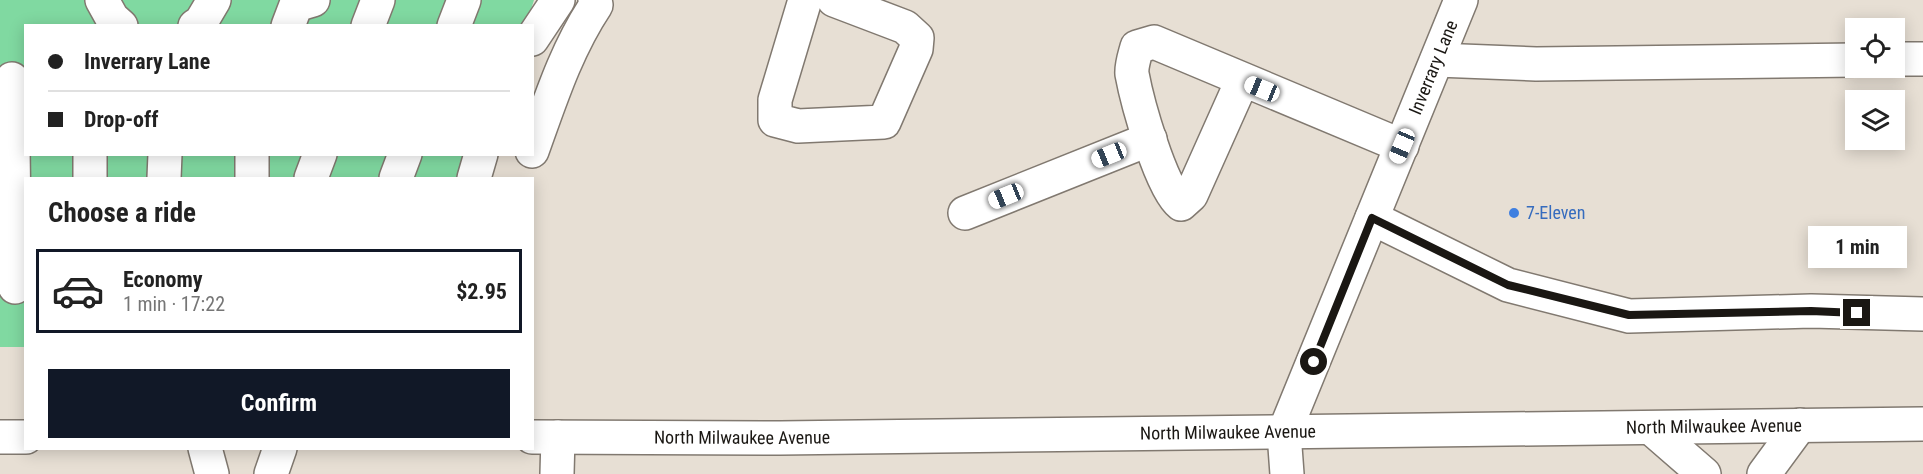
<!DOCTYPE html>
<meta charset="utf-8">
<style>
body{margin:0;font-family:"Roboto Condensed",sans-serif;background:#f2f2f2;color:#222;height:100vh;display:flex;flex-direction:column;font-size:22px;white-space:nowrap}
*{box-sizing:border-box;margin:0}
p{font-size:20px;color:#767676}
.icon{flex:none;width:33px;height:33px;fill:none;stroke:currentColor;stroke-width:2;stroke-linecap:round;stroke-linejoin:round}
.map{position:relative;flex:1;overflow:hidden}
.sheet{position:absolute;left:24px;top:177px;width:510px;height:273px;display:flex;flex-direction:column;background:#fff;border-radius:0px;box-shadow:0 3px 15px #0003}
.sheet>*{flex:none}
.hud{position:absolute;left:24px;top:24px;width:510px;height:132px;border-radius:0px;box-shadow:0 3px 15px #0003;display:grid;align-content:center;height:132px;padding:0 24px;background:#fff}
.tools{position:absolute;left:1845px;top:18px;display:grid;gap:12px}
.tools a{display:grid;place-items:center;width:60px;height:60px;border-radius:0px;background:#fff;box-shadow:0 3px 15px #0003;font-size:30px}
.end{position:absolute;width:27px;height:27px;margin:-14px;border:8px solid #1a1713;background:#fff;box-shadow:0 0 0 3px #fff}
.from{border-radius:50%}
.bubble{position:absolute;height:42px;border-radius:0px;background:#fff;box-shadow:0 3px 15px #0003;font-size:20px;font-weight:700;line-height:42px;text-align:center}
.car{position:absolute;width:18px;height:36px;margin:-18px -9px;border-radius:8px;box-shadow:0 0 4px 2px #0007;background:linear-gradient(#fff 24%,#345 0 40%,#fff 0 76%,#345 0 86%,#fff 0)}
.hud b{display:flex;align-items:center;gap:21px;height:57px;font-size:22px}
.hud b+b{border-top:2px solid #e0e0e0}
.hud i{width:15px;height:15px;background:#222}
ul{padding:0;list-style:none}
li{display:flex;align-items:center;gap:18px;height:84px;margin:0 12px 9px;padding:0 12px;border:3px solid #e0e0e0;border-radius:0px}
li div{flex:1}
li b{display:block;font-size:22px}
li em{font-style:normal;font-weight:700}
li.on{border-color:#111827}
li>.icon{width:54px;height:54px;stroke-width:1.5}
h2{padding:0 24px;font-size:27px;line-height:72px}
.cta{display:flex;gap:12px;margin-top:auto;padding:12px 24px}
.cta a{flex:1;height:69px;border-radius:0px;background:#111827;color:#fff;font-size:24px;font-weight:700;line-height:69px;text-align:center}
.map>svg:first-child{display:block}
.green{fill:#80d9a1}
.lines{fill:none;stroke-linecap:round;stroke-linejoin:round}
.minor-casing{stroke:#817970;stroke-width:36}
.major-casing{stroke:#817970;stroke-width:36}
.minor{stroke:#fff;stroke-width:33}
.major{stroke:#fff;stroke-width:33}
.route{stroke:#1a1713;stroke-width:8}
.shop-dot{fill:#3f7fe0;stroke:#e7dfd4;stroke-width:2}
.labels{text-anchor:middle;stroke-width:4.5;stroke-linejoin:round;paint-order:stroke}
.street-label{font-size:18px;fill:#1a1713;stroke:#e7dfd4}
.shop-label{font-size:18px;fill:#366cbe;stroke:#e7dfd4;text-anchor:start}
</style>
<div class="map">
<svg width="1923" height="474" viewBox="0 0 1923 474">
<rect width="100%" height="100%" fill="#e7dfd4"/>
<path class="green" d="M 0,0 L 534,0 L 526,25 L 26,26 L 26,154 L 481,155 L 472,178 L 26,178 L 25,347 L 0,347 Z"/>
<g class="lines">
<defs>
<g id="minor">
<path d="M 102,0 L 112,18 L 121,26"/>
<path d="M 805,0 L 775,100 L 775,120 L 798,126 L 884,122 L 916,49 L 917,38 L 905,27 L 834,0"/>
<path d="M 195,26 L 201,22 L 214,0"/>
<path d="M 288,26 L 296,5 L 313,0"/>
<path d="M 368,26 L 378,0"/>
<path d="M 454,26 L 464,0"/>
<path d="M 532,39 L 558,0"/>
<path d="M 1894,59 L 1923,59"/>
<path d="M 1437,60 L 1536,64 L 1856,60"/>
<path d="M 12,79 L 15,287"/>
<path d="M 1242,81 L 1191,195 L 1181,204 C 1161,189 1137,101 1132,74 C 1131,66 1135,55 1137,47 L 1154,42 L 1402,146"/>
<path d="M 532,151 C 550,101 566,50 596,5 L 595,0"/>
<path d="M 90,178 L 90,154"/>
<path d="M 164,178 L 165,154"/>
<path d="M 252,178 L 252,154"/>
<path d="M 311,178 L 320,154"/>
<path d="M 396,178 L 405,154"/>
<path d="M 474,178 L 481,154"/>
<path d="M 965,213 L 1150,139"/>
<path d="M 1372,218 L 1508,285 L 1629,316 L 1811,311 L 1923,314"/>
<path d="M 1651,428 L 1704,474"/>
<path d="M 205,448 L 212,474"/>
<path d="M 271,474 L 280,448"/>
<path d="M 557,474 L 558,437"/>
<path id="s1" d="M 1287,474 L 1284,433 L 1461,0"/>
<path d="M 1764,474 L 1800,425"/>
</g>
<g id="major">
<path d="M 0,437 L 26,437"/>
<path id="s2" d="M 532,437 L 780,438 L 1923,424"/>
</g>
</defs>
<use href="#minor" class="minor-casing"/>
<use href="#major" class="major-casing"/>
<use href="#minor" class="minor"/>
<use href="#major" class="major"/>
</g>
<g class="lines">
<path class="route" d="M 1314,362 L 1372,218 L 1508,285 L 1629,315 L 1811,311 L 1857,313"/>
</g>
<circle class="shop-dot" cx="1514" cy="213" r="6"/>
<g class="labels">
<g class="street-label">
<text dy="6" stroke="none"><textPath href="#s1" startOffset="436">Inverrary Lane</textPath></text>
<text dy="6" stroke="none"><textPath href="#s2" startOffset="1182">North Milwaukee Avenue</textPath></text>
<text dy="6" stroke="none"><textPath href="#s2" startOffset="696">North Milwaukee Avenue</textPath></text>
<text dy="6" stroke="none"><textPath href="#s2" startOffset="210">North Milwaukee Avenue</textPath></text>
</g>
<g class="shop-label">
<text x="1526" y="219">7-Eleven</text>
</g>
</g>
</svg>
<div class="tools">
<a><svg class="icon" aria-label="locate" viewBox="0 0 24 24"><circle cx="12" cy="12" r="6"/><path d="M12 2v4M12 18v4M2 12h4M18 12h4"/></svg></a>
<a><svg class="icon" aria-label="layers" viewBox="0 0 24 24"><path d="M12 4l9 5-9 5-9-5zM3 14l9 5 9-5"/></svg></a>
</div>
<i class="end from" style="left:1314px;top:362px"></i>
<i class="end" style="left:1857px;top:313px"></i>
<div class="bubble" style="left:1808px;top:226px;width:99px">1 min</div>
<i class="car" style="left:1262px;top:89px;rotate:292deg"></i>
<i class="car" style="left:1402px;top:146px;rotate:203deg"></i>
<i class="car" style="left:1109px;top:155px;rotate:248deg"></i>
<i class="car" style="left:1006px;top:196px;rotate:248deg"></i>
<div class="hud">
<b><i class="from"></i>Inverrary Lane</b>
<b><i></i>Drop-off</b>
</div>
<section class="sheet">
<h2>Choose a ride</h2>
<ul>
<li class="on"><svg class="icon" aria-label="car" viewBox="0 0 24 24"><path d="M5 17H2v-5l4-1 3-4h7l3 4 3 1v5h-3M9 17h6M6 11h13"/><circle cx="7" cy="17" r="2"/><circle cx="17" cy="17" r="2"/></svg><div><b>Economy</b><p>1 min · 17:22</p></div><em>$2.95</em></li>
</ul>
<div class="cta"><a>Confirm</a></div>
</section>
</div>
